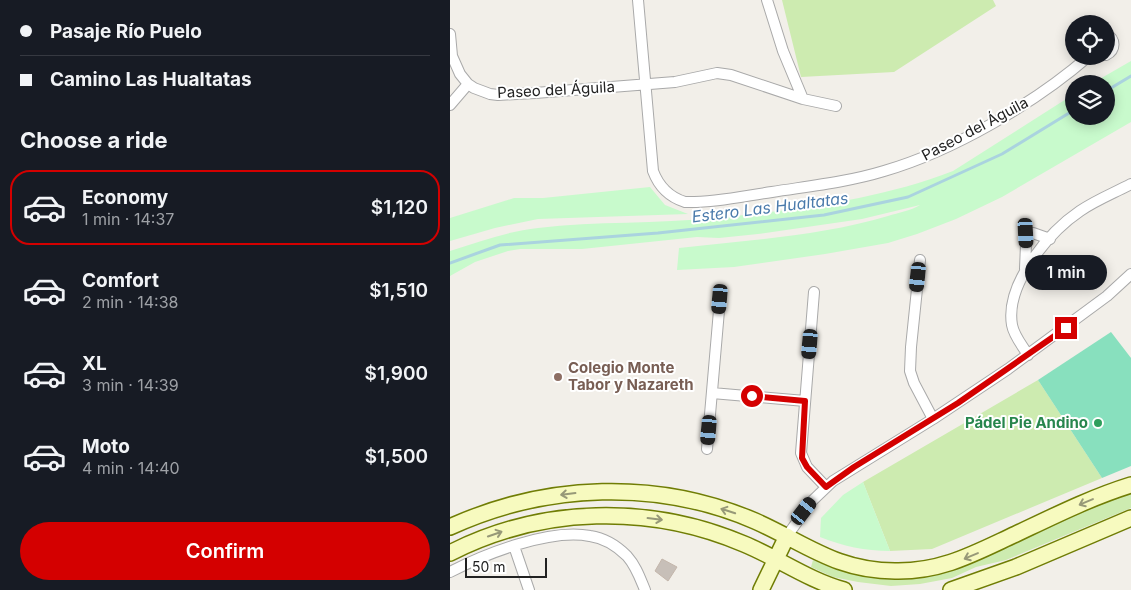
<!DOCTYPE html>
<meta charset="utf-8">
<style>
body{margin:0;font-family:Inter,sans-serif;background:#20242c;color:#f1f3f6;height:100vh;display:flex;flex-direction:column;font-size:19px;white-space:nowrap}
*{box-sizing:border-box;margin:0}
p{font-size:16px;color:#9ea1a6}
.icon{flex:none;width:28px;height:28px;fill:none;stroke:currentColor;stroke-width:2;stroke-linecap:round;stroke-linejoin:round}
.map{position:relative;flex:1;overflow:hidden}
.side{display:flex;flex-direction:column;background:#171b24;width:450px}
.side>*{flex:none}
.hud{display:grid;align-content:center;height:110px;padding:0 20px;background:#171b24}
.controls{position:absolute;left:615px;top:15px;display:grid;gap:10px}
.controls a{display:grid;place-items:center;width:50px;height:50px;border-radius:50%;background:#171b24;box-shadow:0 2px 12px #0003;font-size:25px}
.scale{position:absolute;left:15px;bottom:12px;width:82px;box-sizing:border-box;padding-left:5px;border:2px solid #222;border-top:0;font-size:14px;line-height:18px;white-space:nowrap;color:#222;-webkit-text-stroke:4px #fff;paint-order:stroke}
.end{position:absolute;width:22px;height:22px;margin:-11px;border:6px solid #d40000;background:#fff;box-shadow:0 0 0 2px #fff}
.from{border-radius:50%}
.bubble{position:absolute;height:35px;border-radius:18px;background:#171b24;box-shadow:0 2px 12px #0003;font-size:16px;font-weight:600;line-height:35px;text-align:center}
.car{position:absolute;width:15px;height:30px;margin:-15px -8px;border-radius:6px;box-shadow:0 0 4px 1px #0007;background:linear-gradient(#222 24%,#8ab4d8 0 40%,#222 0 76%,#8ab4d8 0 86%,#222 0)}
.hud b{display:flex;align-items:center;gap:18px;height:48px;font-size:19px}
.hud b+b{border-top:1px solid #363941}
.hud i{width:12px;height:12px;background:#f1f3f6}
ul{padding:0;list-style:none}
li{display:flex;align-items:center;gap:15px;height:75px;margin:0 10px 8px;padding:0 10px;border:2px solid transparent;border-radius:20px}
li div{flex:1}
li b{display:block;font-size:19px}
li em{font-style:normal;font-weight:600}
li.active{border-color:#d40000}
li>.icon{width:45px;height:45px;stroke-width:1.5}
h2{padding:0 20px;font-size:22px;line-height:60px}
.action{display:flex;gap:10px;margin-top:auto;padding:10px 20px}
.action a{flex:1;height:58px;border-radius:30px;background:#d40000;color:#fff;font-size:20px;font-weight:600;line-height:58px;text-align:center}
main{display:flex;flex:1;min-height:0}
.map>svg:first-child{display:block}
.grass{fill:#cdebb0}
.park{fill:#c8facc}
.pitch{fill:#88e0be}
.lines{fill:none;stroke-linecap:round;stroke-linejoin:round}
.stream{stroke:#aad3df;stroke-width:3}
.building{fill:#c7bfb8;stroke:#c4b6ab}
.street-casing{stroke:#a9a9a9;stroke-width:12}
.secondary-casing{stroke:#707d05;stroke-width:18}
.street{stroke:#fff;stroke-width:10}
.secondary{stroke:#f7fabf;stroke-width:15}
.oneway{stroke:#979978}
.route{stroke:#d40000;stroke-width:6}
.education-dot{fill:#8d6e63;stroke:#fff;stroke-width:2}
.leisure-dot{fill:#2e9e5b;stroke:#fff;stroke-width:2}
.labels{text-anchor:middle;stroke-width:4;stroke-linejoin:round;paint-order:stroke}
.street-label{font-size:15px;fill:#222;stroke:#fff}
.education-label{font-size:15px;font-weight:bold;fill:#785e54;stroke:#fff;text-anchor:start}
.leisure-label{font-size:15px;font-weight:bold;fill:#27864d;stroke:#fff;text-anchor:end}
.water-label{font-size:16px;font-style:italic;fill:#4a7aab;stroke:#fff}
</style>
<main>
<section class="side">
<div class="hud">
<b><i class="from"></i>Pasaje Río Puelo</b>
<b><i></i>Camino Las Hualtatas</b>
</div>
<h2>Choose a ride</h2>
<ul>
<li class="active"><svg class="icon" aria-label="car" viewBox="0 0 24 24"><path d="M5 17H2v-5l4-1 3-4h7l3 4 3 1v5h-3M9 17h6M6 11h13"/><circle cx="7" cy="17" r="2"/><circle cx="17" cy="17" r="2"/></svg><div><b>Economy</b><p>1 min · 14:37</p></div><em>$1,120</em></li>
<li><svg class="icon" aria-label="car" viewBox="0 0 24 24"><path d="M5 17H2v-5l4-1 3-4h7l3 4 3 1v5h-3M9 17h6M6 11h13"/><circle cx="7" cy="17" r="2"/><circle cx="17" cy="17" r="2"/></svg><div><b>Comfort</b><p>2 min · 14:38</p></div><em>$1,510</em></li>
<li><svg class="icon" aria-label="car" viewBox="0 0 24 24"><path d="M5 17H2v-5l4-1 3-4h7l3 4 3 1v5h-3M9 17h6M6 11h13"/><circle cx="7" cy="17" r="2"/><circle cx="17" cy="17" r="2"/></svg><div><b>XL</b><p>3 min · 14:39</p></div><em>$1,900</em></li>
<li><svg class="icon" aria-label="car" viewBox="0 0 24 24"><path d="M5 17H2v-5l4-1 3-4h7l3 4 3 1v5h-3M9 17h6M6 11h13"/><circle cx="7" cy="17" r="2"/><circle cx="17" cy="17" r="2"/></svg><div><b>Moto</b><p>4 min · 14:40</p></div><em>$1,500</em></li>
</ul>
<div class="action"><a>Confirm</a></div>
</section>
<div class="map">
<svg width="681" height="590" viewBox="0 0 681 590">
<rect width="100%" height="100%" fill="#f2efe9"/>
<path class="grass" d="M 332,0 L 543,0 L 546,6 L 444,72 L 351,77 Z
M 588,380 L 652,478 L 482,549 L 440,551 L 413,482 Z
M 681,490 L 681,508 L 556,560 L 526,567 L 502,578 L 470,584 L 441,586 L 408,582 L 383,577 L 361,567 L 363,560 C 421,585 479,584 536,557 C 550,550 562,541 575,534 C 587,528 599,524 611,519 C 634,509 658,500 681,490 Z"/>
<path class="park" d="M 681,61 L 681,122 L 552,197 L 506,219 L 467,234 L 438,243 L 375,254 L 284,267 L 227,270 L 229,248 C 299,240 371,236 438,216 C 448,213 462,210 470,205 L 412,219 L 308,234 L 269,238 L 247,237 L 132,249 L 70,249 L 58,251 L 25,262 L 0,276 L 0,251 C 29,242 58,231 88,228 C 146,221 207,224 266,218 C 345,210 428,200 503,171 L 624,94 L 624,116 L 656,116 L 656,84 L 641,84 Z
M 200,187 L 215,205 L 238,214 L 88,219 L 45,228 L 0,241 L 0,218 L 64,198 L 93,198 Z
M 413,482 L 440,551 C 415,551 393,546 370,537 L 371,518 L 393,495 Z"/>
<path class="pitch" d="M 661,332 L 681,358 L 681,466 L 652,478 L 588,380 Z"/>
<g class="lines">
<path class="stream" d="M 656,91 L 681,76
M 0,263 L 50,245 L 208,233 L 374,215 L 458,197 L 552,154 L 624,110"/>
</g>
<path class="building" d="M 212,559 L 227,567 L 218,581 L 205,571 Z"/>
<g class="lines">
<defs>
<path id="street" d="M 188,0 L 203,171 C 209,187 219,197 235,202 C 263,203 294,196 322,192 C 360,186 398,182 434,171 C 503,151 585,103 639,56
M 317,0 L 333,51 L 353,99
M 0,34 L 2,56 L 10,74 L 18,84 L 24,88 L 40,94 L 48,95 L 85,93 L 225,82 L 267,73 L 281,75 L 353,99 L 386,106
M 656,34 C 666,39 666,50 656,55
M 0,105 L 18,84
M 574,226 L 576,244 L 575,269
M 575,233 L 583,233 L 600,239
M 470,260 L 461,347 L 460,371 L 464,383 L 483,419
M 364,292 L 351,453 L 357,467 L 376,487
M 578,355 C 572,345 564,336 562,325 C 555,284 599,232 630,211 C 646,200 664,193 681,184
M 262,393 L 355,401
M 257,449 L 270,299
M 337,536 L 362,501 L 383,481 L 483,419 L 558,369 L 657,296 L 681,274
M 64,546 L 79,590
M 0,572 C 35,554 100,528 140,536 C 154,538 167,546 177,556 C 186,566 190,578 195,590"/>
<path id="secondary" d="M 0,527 C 96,483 208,479 305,521 C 355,543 386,571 445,571 C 492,572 525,553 566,534 C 604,516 642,497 681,485
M 0,553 C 92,506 200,504 294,544 C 328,558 358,580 394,590
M 311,590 L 337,536
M 501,590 L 566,567 L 681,518"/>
</defs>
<use href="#street" class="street-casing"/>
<use href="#secondary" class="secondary-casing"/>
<use href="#street" class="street"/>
<use href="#secondary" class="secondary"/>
</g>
<defs><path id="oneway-shaft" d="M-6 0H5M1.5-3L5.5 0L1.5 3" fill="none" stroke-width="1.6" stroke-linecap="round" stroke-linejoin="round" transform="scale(1.25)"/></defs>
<g class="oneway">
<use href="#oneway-shaft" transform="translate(118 494) rotate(173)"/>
<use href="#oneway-shaft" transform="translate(636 502) rotate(157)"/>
<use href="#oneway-shaft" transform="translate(278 511) rotate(-162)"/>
<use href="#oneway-shaft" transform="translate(205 519) rotate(7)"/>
<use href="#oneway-shaft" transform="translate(45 534) rotate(-19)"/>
<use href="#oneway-shaft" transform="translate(521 556) rotate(157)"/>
</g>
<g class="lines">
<path class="route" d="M 302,396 L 355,401 L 352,458 L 357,467 L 376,487 L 404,467 L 508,403 L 616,328"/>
</g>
<circle class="education-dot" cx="108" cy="377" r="5"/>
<circle class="leisure-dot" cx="648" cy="423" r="5"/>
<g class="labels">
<g class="street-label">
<text transform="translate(106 90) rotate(-3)" y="5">Paseo del Águila</text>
<text transform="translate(525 129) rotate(-28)" y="5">Paseo del Águila</text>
</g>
<g class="education-label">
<text x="118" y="373">Colegio Monte<tspan x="118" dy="17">Tabor y Nazareth</tspan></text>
</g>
<g class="leisure-label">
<text x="638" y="428">Pádel Pie Andino</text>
</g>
<g class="water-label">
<text transform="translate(320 207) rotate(-7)" y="6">Estero Las Hualtatas</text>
</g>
</g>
</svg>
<div class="controls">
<a><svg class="icon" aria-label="locate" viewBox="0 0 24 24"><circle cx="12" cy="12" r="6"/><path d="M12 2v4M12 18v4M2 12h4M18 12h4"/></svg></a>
<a><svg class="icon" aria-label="layers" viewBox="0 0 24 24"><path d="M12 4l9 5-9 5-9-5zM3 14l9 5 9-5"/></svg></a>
</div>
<div class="scale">50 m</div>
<i class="end from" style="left:302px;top:396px"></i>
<i class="end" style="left:616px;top:328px"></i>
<div class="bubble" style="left:575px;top:255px;width:82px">1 min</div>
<i class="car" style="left:576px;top:233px;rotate:177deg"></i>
<i class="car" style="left:468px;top:277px;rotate:186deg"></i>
<i class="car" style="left:270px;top:299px;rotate:185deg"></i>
<i class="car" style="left:360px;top:344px;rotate:185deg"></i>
<i class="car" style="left:259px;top:430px;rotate:185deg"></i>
<i class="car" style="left:354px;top:511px;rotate:38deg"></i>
</div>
</main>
